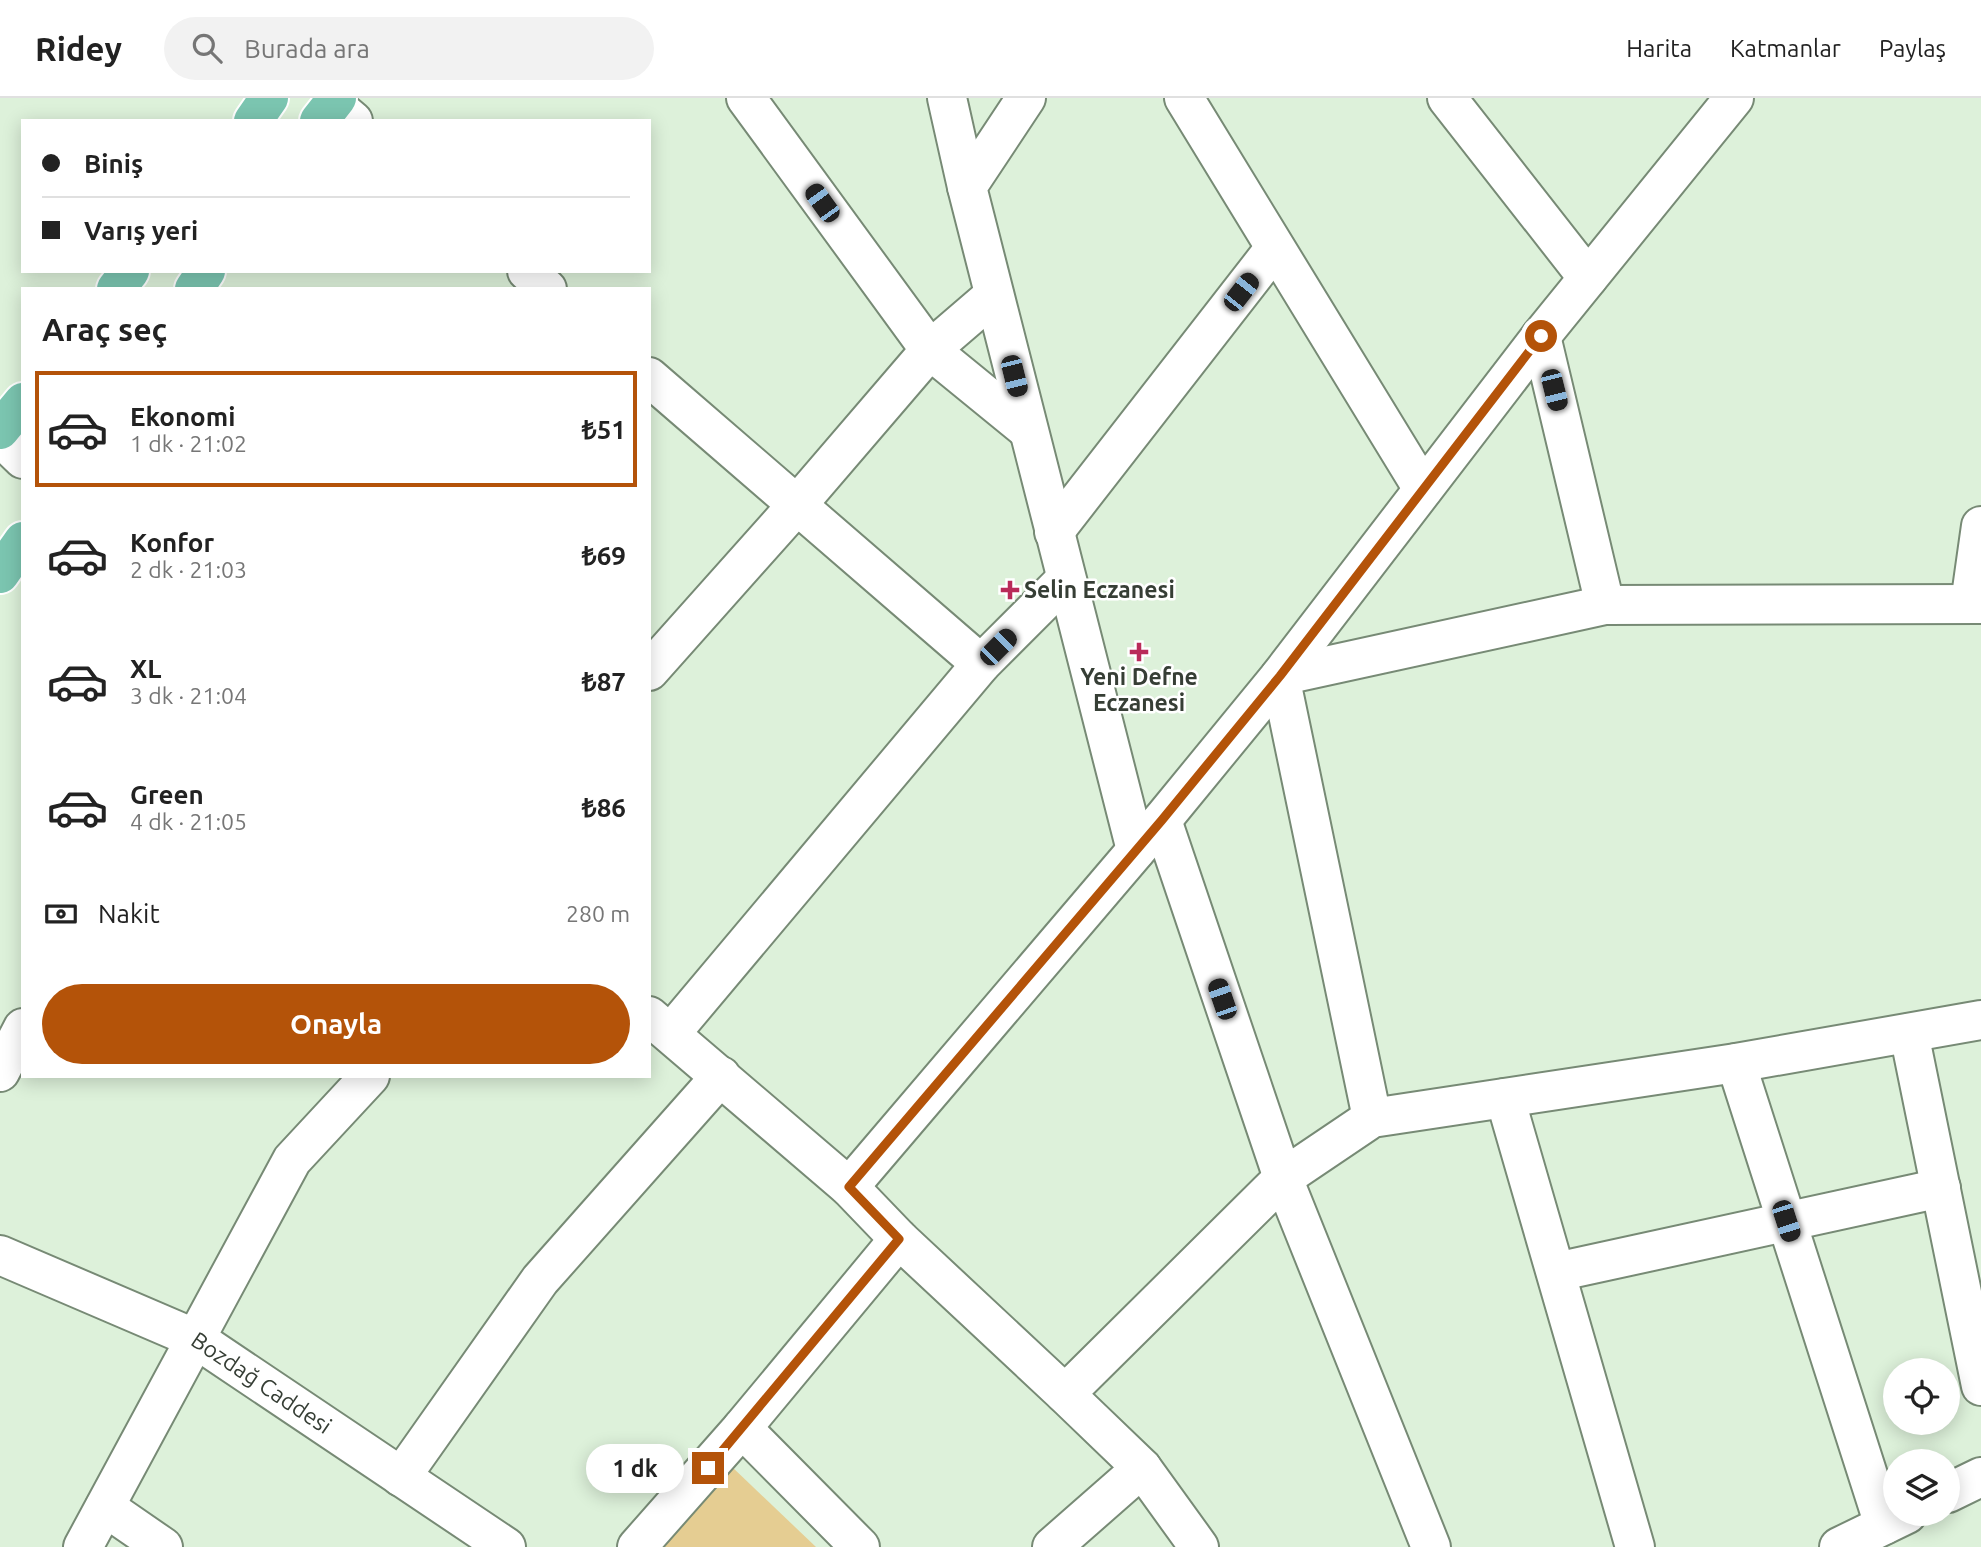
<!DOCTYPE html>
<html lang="tr">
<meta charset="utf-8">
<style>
body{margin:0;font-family:Ubuntu,sans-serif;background:#f2f2f2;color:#222;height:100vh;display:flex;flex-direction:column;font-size:26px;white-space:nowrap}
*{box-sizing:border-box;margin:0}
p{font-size:23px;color:#767676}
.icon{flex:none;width:38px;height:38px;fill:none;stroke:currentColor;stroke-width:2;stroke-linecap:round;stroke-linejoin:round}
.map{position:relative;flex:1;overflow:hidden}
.panel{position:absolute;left:21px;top:189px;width:630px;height:791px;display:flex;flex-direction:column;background:#fff;border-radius:0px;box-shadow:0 4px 18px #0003}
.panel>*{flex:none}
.hud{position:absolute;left:21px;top:21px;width:630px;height:154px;border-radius:0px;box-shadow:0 4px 18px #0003;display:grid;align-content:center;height:154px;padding:0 21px;background:#fff}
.tools{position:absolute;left:1883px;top:1260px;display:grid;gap:14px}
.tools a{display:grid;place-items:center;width:77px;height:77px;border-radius:50%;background:#fff;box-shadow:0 4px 18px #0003;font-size:35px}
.end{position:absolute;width:32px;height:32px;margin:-16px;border:9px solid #b45309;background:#fff;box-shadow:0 0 0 4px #fff}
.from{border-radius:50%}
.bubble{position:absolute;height:49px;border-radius:24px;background:#fff;box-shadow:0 4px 18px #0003;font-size:23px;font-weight:700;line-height:49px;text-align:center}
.car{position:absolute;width:21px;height:42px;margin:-21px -10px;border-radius:9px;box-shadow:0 0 5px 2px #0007;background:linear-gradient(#222 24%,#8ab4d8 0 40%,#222 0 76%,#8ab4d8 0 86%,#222 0)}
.hud b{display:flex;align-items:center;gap:24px;height:66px;font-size:26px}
.hud b+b{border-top:2px solid #e0e0e0}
.hud i{width:18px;height:18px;background:#222}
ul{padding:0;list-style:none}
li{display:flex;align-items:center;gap:21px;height:116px;margin:0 14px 10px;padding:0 7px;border:4px solid transparent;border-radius:0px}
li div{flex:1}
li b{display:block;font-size:26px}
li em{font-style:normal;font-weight:700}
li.current{border-color:#b45309}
li>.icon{width:63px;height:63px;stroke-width:1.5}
h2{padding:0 21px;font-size:32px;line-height:84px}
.pay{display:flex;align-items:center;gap:18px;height:77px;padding:0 21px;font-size:26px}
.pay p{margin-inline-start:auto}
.button{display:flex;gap:14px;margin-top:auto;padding:14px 21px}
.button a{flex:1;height:80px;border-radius:42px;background:#b45309;color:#fff;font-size:28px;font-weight:700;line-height:80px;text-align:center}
header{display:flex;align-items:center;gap:42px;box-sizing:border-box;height:98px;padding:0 35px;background:#fff;border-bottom:2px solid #e0e0e0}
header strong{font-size:33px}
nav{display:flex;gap:38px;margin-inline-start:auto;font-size:24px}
.search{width:490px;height:63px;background:#f2f2f2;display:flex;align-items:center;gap:18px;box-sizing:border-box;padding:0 24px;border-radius:38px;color:#767676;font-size:26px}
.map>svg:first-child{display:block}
.green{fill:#e5cd92}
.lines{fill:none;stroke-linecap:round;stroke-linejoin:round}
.minor-casing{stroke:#778a75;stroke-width:42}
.major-casing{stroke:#fff;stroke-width:42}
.minor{stroke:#fff;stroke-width:38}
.major{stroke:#7bc5b0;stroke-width:38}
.route{stroke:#b45309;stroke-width:9}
.poi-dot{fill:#b92b59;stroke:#fff;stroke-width:2.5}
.labels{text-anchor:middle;stroke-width:5;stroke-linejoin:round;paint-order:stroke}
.poi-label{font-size:23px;font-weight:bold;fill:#363e35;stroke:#fff;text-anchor:start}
.street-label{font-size:23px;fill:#363e35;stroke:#fff}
</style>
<header>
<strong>Ridey</strong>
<div class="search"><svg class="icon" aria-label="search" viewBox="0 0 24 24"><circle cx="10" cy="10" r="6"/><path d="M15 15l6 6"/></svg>Burada ara</div>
<nav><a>Harita</a><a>Katmanlar</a><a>Paylaş</a></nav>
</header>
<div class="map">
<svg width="1981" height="1449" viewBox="0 0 1981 1449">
<rect width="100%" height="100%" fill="#ddf1da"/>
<path class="green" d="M 730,1367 L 816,1449 L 657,1449 Z"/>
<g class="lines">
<defs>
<g id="minor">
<path d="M 746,0 L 930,252 L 1028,332"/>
<path d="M 947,0 L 967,89"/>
<path d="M 1026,0 L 967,89 L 1136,752"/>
<path d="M 1184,0 L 1423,391"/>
<path d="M 1447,0 L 1588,180"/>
<path d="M 333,6 L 353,23"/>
<path d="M 527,173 L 547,191"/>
<path d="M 1541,238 L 1605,507"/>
<path d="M 649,279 L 981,566"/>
<path d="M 0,339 L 23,361"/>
<path d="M 1054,434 L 1275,150"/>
<path d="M 1970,506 L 1981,428"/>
<path d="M 649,573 L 797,407 L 930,252 L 994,197"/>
<path d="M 1162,722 L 1283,1080 L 1431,1449"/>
<path d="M 649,918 L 849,1089 L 899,1141 L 1065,1296 L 1142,1370 L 1199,1449"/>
<path d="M 671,935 L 981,566 L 1066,481"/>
<path d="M 1909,935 L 1981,1288"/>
<path d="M 1736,965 L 1884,1427"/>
<path d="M 0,974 L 23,930"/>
<path d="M 1505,1000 L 1635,1449"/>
<path d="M 1372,1020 L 1280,578 L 1605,507 L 1981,506"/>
<path d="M 849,1089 L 1162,722 L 1280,578 L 1541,238 L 1734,0"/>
<path id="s1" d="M 0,1157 L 196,1241 L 506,1449"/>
<path d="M 1556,1174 L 1941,1090"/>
<path d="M 1065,1296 L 1283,1080 L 1372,1020 L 1736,965 L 1981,922"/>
<path d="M 742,1330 L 860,1449"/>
<path d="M 401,1379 L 540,1182 L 721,978"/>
<path d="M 1948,1395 L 1981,1379"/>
<path d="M 105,1409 L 163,1449"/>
<path d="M 83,1449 L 292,1062 L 370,978"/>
<path d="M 637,1449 L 742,1330 L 899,1141"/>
<path d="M 1052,1449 L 1142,1370"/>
<path d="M 1839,1449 L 1907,1416"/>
</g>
<path id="major" d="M 253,23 L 269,0
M 319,23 L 337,0
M 116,191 L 130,173
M 194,191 L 206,173
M 0,332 L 23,304
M 0,476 L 23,443"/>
</defs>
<use href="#minor" class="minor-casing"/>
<use href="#major" class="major-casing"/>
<use href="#minor" class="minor"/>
<use href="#major" class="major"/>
</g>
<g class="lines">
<path class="route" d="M 708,1370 L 899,1141 L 849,1089 L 1162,722 L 1280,578 L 1541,238"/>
</g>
<g class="poi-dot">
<path d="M1006.5 481.5h7v7h7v7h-7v7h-7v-7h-7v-7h7z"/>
<path d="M1135.5 543.5h7v7h7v7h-7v7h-7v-7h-7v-7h7z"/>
</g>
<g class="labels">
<g class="poi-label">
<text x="1024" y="500">Selin Eczanesi</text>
<text x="1139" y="587" text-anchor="middle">Yeni Defne<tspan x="1139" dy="26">Eczanesi</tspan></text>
</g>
<g class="street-label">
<text dy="8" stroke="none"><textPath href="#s1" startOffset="292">Bozdağ Caddesi</textPath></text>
</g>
</g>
</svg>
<div class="tools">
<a><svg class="icon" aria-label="locate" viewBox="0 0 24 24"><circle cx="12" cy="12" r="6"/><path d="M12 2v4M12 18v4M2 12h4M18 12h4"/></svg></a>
<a><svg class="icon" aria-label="layers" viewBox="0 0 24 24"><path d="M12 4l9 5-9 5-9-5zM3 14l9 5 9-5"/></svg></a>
</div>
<i class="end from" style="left:1541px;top:238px"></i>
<i class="end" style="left:708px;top:1370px"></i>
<div class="bubble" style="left:586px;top:1346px;width:98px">1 dk</div>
<i class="car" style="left:822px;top:105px;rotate:324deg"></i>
<i class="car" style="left:1241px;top:194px;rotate:38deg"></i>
<i class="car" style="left:1014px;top:278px;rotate:166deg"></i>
<i class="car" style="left:1554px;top:292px;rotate:166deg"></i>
<i class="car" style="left:998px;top:549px;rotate:45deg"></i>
<i class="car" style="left:1222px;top:901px;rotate:341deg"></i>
<i class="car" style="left:1786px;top:1123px;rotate:162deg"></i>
<div class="hud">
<b><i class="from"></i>Biniş</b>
<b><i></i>Varış yeri</b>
</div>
<section class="panel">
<h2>Araç seç</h2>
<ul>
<li class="current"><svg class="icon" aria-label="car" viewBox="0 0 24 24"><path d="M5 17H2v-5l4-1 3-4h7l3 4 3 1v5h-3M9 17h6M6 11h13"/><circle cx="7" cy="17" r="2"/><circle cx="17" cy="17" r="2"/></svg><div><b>Ekonomi</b><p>1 dk · 21:02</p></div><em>₺51</em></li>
<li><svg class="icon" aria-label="car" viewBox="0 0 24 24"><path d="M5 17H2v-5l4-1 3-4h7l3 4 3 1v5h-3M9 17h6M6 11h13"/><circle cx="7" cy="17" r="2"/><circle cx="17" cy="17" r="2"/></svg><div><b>Konfor</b><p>2 dk · 21:03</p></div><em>₺69</em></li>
<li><svg class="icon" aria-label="car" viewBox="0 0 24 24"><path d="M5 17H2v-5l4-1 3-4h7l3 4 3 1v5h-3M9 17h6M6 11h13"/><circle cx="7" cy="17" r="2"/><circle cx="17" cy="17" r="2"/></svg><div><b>XL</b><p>3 dk · 21:04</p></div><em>₺87</em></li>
<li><svg class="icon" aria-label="car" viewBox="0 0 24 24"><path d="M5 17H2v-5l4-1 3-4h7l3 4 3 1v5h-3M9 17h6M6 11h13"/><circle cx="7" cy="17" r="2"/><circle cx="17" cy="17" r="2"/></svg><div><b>Green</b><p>4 dk · 21:05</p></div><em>₺86</em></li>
</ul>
<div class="pay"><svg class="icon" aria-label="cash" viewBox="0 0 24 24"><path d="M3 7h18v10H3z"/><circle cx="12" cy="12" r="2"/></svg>Nakit<p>280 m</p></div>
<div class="button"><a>Onayla</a></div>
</section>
</div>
